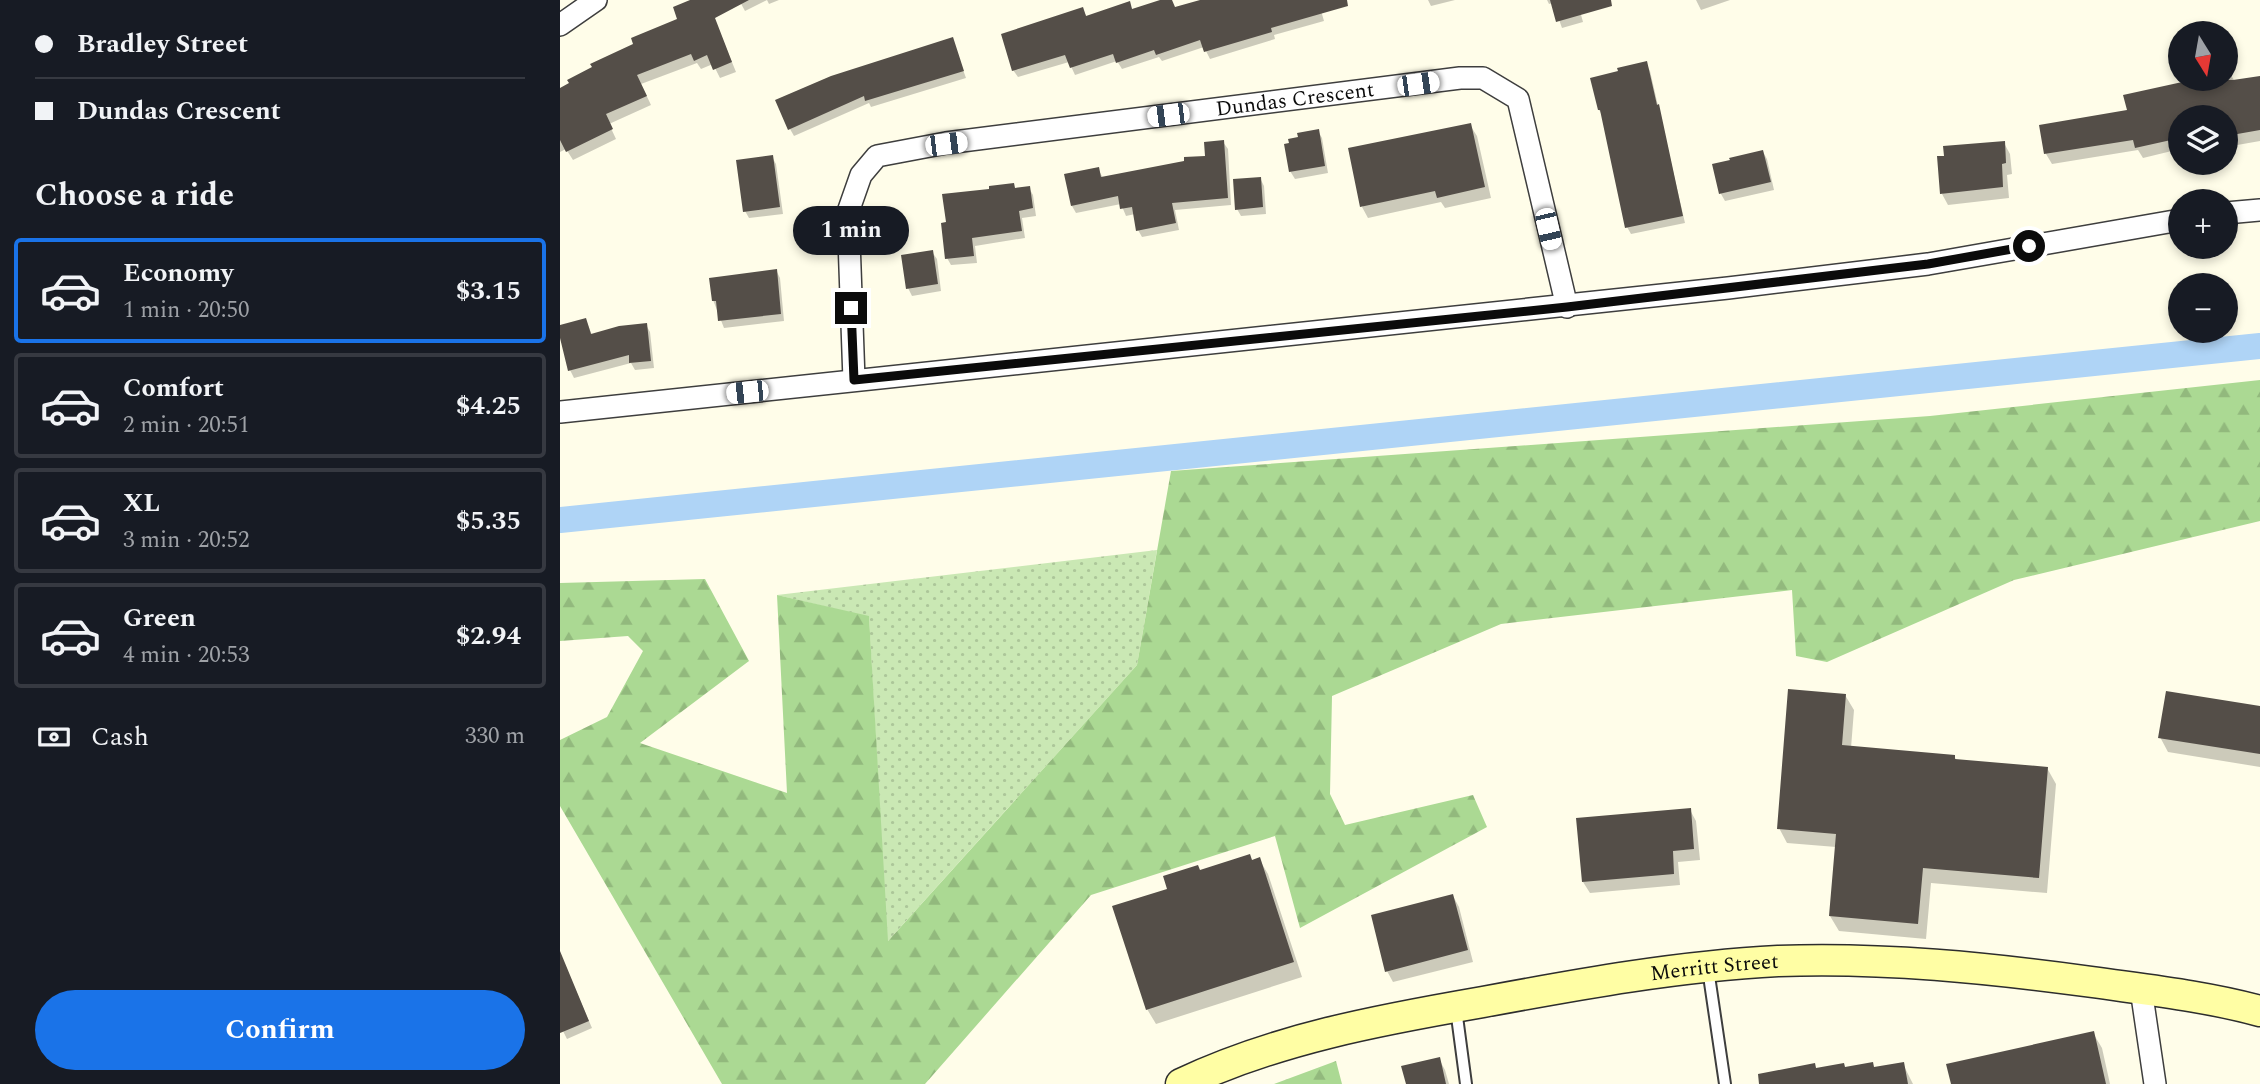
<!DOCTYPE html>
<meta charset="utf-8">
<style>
body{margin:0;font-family:Spectral,serif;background:#20242c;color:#f1f3f6;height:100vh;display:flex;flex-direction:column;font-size:26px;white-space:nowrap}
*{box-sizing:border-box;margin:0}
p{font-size:23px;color:#9ea1a6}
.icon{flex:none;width:38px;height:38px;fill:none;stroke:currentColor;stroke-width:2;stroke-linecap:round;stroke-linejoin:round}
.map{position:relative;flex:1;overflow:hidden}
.drawer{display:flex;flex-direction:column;background:#171b24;width:560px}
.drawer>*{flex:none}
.banner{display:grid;align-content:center;height:154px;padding:0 35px;background:#171b24}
.needle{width:46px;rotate:169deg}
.buttons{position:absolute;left:1608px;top:21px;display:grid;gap:14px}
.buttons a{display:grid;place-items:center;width:70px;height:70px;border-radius:50%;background:#171b24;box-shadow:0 4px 10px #0003;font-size:35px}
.end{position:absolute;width:32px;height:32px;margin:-16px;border:9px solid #0b0b0b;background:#fff;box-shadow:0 0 0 4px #fff}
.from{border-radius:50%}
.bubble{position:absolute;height:49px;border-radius:24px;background:#171b24;box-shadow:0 4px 10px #0003;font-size:23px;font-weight:700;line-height:49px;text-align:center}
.car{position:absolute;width:21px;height:42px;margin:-21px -10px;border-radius:9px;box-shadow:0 0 5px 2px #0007;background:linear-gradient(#fff 24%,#345 0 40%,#fff 0 76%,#345 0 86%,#fff 0)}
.banner b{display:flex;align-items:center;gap:24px;height:66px;font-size:26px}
.banner b+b{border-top:2px solid #363941}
.banner i{width:18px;height:18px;background:#f1f3f6}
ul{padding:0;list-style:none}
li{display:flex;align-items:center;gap:21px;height:105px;margin:0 14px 10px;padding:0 21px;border:4px solid #363941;border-radius:7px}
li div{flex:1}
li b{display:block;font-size:26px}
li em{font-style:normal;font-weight:700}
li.on{border-color:#1a73e8}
li>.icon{width:63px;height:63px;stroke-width:1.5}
h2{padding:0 35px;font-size:32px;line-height:84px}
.pay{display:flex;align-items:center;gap:18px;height:77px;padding:0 35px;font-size:26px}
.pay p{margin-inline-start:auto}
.action{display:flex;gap:14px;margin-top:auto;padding:14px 35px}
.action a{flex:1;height:80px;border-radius:42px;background:#1a73e8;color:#fff;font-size:28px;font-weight:700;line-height:80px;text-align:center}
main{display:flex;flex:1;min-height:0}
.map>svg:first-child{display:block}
.grass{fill:url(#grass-dots)}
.forest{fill:url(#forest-firs)}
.shadow{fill:#0003}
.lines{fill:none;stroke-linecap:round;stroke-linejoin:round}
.canal{stroke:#afd4f6;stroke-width:26}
.building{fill:#544e48}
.service-casing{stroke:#3e3e3e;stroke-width:14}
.minor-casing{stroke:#3e3e3e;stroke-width:24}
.secondary-casing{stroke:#2d2d2d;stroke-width:33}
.service{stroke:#fff;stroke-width:10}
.minor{stroke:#fff;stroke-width:21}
.secondary{stroke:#fffea4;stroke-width:30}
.route{stroke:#0b0b0b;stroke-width:9}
.labels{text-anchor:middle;stroke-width:7;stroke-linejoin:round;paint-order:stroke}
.street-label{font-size:21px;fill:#0b0b0b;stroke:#fff}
</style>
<main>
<section class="drawer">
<div class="banner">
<b><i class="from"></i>Bradley Street</b>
<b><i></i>Dundas Crescent</b>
</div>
<h2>Choose a ride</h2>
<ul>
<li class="on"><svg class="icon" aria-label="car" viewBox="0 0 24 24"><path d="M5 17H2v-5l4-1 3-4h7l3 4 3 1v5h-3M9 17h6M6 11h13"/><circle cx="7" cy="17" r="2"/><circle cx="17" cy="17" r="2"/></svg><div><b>Economy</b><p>1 min · 20:50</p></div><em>$3.15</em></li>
<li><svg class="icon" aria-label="car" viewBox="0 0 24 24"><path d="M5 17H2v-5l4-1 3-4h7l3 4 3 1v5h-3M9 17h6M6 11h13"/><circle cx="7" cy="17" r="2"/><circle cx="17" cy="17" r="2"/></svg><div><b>Comfort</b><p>2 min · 20:51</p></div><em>$4.25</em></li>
<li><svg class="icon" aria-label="car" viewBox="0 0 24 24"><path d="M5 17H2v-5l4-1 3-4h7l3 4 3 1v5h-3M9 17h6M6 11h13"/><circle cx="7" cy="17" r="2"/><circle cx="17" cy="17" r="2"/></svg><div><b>XL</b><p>3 min · 20:52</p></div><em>$5.35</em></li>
<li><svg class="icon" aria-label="car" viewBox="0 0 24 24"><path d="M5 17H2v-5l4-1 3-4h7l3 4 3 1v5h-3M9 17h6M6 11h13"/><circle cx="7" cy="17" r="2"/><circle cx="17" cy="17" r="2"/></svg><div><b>Green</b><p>4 min · 20:53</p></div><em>$2.94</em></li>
</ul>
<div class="pay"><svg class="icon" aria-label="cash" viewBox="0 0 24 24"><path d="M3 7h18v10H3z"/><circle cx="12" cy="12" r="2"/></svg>Cash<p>330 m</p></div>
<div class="action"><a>Confirm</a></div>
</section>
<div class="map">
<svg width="1700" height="1084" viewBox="0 0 1700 1084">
<defs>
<pattern id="grass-dots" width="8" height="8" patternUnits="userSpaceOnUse" patternTransform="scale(1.75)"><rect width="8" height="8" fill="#cae8b4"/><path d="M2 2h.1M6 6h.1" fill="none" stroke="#acc699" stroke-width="1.8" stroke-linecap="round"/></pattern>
<pattern id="forest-firs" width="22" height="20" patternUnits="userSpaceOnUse" patternTransform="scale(1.75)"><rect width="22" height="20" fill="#abd993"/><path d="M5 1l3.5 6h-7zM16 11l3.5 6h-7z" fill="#92b97d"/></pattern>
</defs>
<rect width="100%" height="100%" fill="#fffde9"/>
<path class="grass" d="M 597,550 L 577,665 L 327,942 L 309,617 L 217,595 Z"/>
<path class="forest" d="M 1700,380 L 1700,521 L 1454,580 L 1267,662 L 1236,656 L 1232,590 L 941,624 L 772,696 L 770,794 L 785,825 L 913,795 L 927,827 L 740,928 L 715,836 L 531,895 L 365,1084 L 162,1084 L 0,806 L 0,740 L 47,717 L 83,651 L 68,636 L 0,641 L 0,583 L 145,579 L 189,661 L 80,743 L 227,793 L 217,595 L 309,616 L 328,941 L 577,665 L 611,471 L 1370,416 Z
M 776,1061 L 782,1084 L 714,1084 Z"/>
<path class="shadow" d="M 179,0 L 207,0 L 185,11 Z
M 207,0 L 219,0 L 209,4 Z
M 605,0 L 611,0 L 615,9 L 650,0 L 758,0 L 764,21 L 714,35 L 715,39 L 650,59 L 644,47 L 602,61 L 599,57 L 562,69 L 557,61 L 515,75 L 509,62 L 458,77 L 453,70 L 522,9 L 527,17 L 569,3 L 573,11 Z
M 868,0 L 895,0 L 871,6 Z
M 987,0 L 1017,0 L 1023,22 L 1002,28 L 993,3 L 989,4 Z
M 1136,0 L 1170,0 L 1141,10 Z
M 154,18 L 176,72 L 160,78 L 153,64 L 141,69 L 137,63 L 81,84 L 91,105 L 49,124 L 56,139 L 13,160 L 6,149 L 0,152 L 0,90 Z
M 392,39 L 406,78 L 311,107 L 309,103 L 234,136 L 230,129 Z
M 1086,63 L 1090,71 L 1125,223 L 1071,234 L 1067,227 L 1043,116 L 1039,110 Z
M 1671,75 L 1675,82 L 1700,78 L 1700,141 L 1666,147 L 1666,117 L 1620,117 L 1620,149 L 1583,158 L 1578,150 L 1492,164 L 1486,154 L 1481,126 L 1569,112 L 1565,96 L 1654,79 L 1666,79 L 1666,77 Z
M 910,125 L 917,136 L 931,198 L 885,208 L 881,202 L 808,218 L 802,207 Z
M 758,131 L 762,138 L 768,173 L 735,179 L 730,171 Z
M 663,142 L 668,149 L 671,205 L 615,210 L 619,230 L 582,237 L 578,230 L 575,214 L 566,216 L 561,204 L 516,213 L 512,206 L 538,169 L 543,178 L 647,157 Z
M 1444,143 L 1450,154 L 1452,174 L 1447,175 L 1449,198 L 1388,205 L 1382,194 Z
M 1203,152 L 1207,159 L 1214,190 L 1165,201 L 1161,194 L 1154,166 Z
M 212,157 L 216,164 L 223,214 L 189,218 L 185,211 Z
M 700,178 L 704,186 L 706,214 L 681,216 L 677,209 Z
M 453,185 L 456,190 L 469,188 L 473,195 L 476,216 L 462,218 L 465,238 L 415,246 L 417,263 L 391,265 L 387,258 L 431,190 Z
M 372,252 L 377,259 L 381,291 L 352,296 L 348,288 Z
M 216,270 L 220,278 L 224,321 L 164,328 L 153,300 Z
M 26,320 L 32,335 L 86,325 L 90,332 L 94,368 L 75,370 L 71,363 L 14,378 L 10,370 L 0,326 Z
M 1285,695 L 1294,710 L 1291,748 L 1394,756 L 1397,761 L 1487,768 L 1496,784 L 1487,893 L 1371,883 L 1366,939 L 1279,931 L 1270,916 L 1276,847 L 1227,843 L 1219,828 Z
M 1700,707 L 1700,767 L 1608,752 L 1600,737 Z
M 1130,810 L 1136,821 L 1140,860 L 1118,862 L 1120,885 L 1030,893 L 1023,882 Z
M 699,859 L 708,874 L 742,977 L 596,1024 L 587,1009 L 609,890 L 640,872 Z
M 893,896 L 899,907 L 913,962 L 833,982 L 827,971 Z
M 0,983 L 14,986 L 32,1028 L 7,1039 L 0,1025 Z
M 1533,1033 L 1542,1048 L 1550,1084 L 1393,1084 Z
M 879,1059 L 885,1070 L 889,1084 L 847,1084 Z
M 1343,1064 L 1353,1084 L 1227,1084 L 1254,1065 L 1257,1069 L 1315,1069 Z"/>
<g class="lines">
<path class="canal" d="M 0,520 L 1700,346"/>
</g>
<path class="building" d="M 130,0 L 189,0 L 155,18 L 172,62 L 153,70 L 147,55 L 134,61 L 131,54 L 77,75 L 87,96 L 46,114 L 53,129 L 6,152 L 0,140 L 0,88 L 9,83 L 7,80 L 32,67 L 30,64 L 73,44 L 71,38 L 117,19 L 113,7 Z
M 600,0 L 612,0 L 615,7 L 640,0 L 787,0 L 788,6 L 711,28 L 712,32 L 644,52 L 640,40 L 596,55 L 594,50 L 556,63 L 553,54 L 510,68 L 505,55 L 452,71 L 441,34 L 523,7 L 526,16 L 570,1 L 572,9 Z
M 990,0 L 1051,0 L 1052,6 L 996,22 Z
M 393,37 L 404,71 L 305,101 L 304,96 L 228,130 L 215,100 L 271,76 Z
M 1087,61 L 1097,105 L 1099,104 L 1123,216 L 1065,228 L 1040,110 L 1038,110 L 1030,78 L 1058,71 L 1057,68 Z
M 1700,76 L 1700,130 L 1666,136 L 1666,117 L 1620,117 L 1620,138 L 1575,148 L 1573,140 L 1484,154 L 1479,125 L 1567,110 L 1563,95 L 1636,79 L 1673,80 Z
M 911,123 L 925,187 L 877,198 L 875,191 L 800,207 L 788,148 Z
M 759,129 L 765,166 L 729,172 L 724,144 L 729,143 L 728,139 L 738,137 L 737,133 Z
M 664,140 L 668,198 L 612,203 L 616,223 L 576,231 L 572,207 L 560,209 L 558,196 L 511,206 L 504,174 L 539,167 L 541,177 L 624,161 L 624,157 L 645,156 L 644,142 Z
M 1445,141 L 1446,163 L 1442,164 L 1443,187 L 1380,194 L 1377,156 L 1384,156 L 1383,146 Z
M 1203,150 L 1211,182 L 1159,194 L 1152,164 L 1170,160 L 1169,158 Z
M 213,155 L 220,207 L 183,212 L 176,160 Z
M 701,177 L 703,207 L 675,210 L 673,179 Z
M 454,183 L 455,188 L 470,186 L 473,208 L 459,211 L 462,231 L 412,238 L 414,256 L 385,259 L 381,223 L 386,222 L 382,194 L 429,189 L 429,186 Z
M 373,250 L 378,284 L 346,289 L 341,255 Z
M 217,269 L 221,314 L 158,321 L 156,301 L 152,301 L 149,278 Z
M 26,318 L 31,334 L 59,326 L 87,323 L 91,361 L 69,363 L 69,355 L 8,371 L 0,338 L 0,325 Z
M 1228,689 L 1286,694 L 1282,745 L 1395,755 L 1395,759 L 1488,767 L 1479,878 L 1363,868 L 1358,924 L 1269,916 L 1276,834 L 1217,829 Z
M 1606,691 L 1700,706 L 1700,754 L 1598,738 Z
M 1131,808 L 1134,849 L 1113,851 L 1114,874 L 1022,882 L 1016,818 Z
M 690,854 L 692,860 L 700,857 L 734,962 L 586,1010 L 552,906 L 607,889 L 603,876 L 638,865 L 640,870 Z
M 893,894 L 908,950 L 825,972 L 811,915 Z
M 0,951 L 29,1021 L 0,1033 Z
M 1534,1031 L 1546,1084 L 1391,1084 L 1386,1064 Z
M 880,1057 L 886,1084 L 846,1084 L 841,1066 Z
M 1313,1062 L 1314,1067 L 1344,1062 L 1348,1084 L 1199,1084 L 1198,1074 L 1255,1063 L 1256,1068 L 1284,1063 L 1285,1067 Z"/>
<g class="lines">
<defs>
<path id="service" d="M 1148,969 L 1165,1084
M 896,1009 L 906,1084"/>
<g id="minor">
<path d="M 0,25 L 36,0"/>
<path d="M 1666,213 L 1700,210"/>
<path id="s1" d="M 294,380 L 288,212 L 301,175 L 317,156 L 386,143 L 900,78 L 923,78 L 958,99 L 1007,307"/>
<path d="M 0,412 L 1168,288 L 1368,264 L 1620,220"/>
<path d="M 1581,989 L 1595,1084"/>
</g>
<g id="secondary">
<path id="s2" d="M 621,1084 C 716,1039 819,1020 923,1002 C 1020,984 1119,966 1218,961 C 1322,957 1429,968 1532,982 C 1588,990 1645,996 1700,1011"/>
</g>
</defs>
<use href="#service" class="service-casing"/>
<use href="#minor" class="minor-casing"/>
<use href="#secondary" class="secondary-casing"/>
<use href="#service" class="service"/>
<use href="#minor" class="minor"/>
<use href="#secondary" class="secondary"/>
</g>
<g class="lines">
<path class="route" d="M 291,308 L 294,380 L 1007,307 L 1368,264 L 1469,246"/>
</g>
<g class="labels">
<g class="street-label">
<text dy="7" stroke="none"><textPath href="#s1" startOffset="654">Dundas Crescent</textPath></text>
<text dy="7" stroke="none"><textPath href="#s2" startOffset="548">Merritt Street</textPath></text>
</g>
</g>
</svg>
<div class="buttons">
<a><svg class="needle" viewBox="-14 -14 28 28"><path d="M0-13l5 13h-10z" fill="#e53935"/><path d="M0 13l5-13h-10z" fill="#9ea1a6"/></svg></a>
<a><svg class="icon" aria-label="layers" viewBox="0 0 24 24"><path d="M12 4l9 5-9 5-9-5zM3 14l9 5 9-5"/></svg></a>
<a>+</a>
<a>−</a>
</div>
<i class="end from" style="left:1469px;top:246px"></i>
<i class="end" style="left:291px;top:308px"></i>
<div class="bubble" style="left:233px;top:206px;width:116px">1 min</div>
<i class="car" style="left:858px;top:84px;rotate:82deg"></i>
<i class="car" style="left:608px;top:115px;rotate:263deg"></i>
<i class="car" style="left:386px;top:144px;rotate:83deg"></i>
<i class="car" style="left:988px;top:229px;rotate:167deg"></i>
<i class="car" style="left:187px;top:392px;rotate:264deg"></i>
</div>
</main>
